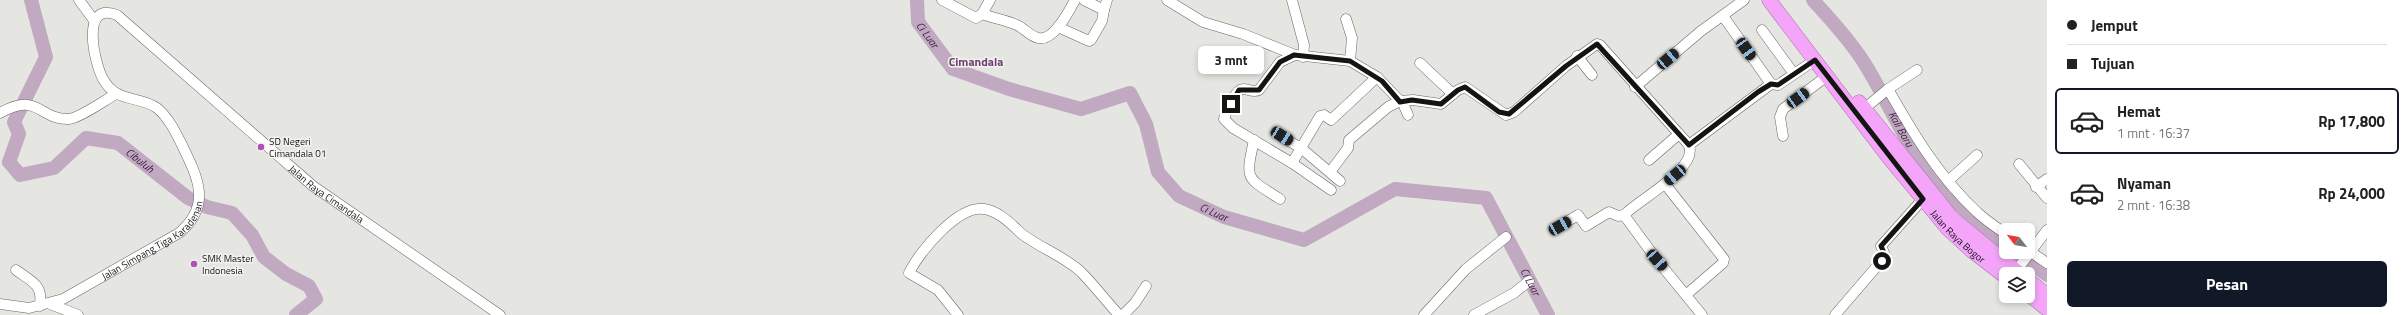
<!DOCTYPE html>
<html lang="id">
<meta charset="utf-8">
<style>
body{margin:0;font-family:"Titillium Web",sans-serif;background:#f6f6f6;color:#222;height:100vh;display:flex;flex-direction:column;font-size:15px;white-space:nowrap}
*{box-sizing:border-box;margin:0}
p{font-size:13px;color:#767676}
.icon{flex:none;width:22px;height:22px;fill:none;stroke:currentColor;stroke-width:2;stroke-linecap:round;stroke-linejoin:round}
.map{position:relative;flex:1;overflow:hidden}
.panel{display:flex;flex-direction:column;background:#fff;width:360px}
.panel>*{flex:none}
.banner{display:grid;align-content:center;height:88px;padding:0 20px;background:#fff}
.needle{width:26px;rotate:301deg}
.fabs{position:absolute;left:1999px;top:223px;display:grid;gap:8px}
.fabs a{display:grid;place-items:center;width:36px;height:36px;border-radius:6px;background:#fff;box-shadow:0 2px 6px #0003;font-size:20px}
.end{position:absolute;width:18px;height:18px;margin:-9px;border:5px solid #141513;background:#fff;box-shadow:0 0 0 2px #fff}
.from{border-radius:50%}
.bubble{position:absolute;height:28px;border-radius:6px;background:#fff;box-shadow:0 2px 6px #0003;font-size:13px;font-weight:700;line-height:28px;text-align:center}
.car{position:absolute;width:12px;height:24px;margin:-12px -6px;border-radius:5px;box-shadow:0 0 3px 1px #0007;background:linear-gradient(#222 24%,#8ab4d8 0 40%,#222 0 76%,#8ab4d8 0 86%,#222 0)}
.banner b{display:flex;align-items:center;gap:14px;height:38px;font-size:15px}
.banner b+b{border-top:1px solid #e0e0e0}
.banner i{width:10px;height:10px;background:#222}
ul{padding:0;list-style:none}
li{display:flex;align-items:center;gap:12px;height:66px;margin:0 8px 6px;padding:0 12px;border:2px solid transparent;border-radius:6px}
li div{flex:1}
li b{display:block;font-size:15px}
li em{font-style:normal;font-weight:700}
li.current{border-color:#111827}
li>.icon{width:36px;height:36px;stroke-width:1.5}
.button{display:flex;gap:8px;margin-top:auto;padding:8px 20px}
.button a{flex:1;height:46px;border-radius:6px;background:#111827;color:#fff;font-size:16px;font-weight:700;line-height:46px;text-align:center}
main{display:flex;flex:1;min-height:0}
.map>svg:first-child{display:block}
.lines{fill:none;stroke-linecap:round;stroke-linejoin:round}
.river{stroke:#c0a9c1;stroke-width:14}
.minor-casing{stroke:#676864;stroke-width:11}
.highway-casing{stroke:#a673a8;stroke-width:15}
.minor{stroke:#fff;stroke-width:10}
.highway{stroke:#f4a5f9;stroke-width:14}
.route{stroke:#141513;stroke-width:5}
.poi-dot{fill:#b050b8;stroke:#f2f3ee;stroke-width:1.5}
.labels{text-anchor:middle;stroke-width:3;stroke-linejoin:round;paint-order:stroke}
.poi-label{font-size:10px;fill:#141513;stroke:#f2f3ee;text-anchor:start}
.street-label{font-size:10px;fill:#141513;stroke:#f2f3ee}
.water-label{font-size:11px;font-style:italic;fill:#412144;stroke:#f2f3ee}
.quarter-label{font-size:12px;font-weight:bold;fill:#6f3e72;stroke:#f2f3ee}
</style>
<main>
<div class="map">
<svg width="2047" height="315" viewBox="0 0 2047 315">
<rect width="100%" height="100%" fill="#e5e6e1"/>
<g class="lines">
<g class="river">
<path id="s1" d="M 31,0 L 46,57 L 14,122 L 19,134 L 9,162 L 20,175 L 54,168 L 86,138 L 118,143 L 188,198 L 207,207 L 232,213 L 252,235 L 264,257 L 286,274 L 309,286 L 316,299 L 296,315"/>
<path id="s2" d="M 917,0 L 918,22 L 953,69 L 1009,89 L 1081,109 L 1130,93 L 1146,124 L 1158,172 L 1179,196 L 1224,217 L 1304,240 L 1395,189 L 1486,198 L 1548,315"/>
<path id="s3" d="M 1813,0 C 1831,20 1849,39 1863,61 C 1886,97 1902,138 1928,171 C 1951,200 1978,222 2006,244"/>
<path d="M 2016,252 L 2047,275"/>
</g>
<defs>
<g id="minor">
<path d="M 79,0 L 93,19"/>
<path d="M 942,0 L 976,18 L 982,14 C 993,18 1006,20 1017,25 C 1025,29 1030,36 1038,38 C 1054,42 1069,11 1075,0"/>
<path d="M 1167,0 L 1203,22 L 1243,34 L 1295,55 L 1350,61 L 1377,77 L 1400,101 L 1413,100 L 1441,104 L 1458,90 L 1465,87 L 1506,115 L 1514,112 L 1566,66 L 1597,44 L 1600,45 L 1679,134 C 1682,137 1687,142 1689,146 C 1698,169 1638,200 1624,215 L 1618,216 L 1609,212 L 1586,226 L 1578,215 L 1558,227"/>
<path d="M 1292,0 L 1304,45 L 1303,57"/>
<path d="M 1104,10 L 1107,0"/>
<path d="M 982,14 L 990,0"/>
<path d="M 1346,19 L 1352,38 L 1350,61"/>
<path d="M 1058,27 L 1089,41 L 1091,40 L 1102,21 L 1104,10 L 1084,0"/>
<path d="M 1762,30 L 1794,74"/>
<path d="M 1295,55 L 1280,62 L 1259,90 C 1253,93 1249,89 1243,89 C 1235,89 1226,112 1224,119 L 1233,128 L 1292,163 L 1331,190"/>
<path d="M 1577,56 L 1592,75"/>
<path d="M 1420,63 L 1453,94"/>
<path d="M 1771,84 L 1778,85 L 1815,60"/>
<path d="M 1635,87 L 1701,31 L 1744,0"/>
<path d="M 1888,89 C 1913,133 1939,177 1977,212 C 1985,220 1996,227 2006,234"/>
<path d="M 1402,101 L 1408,115"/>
<path d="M 1864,109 L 1888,89 L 1917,70"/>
<path d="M 0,113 C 38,91 39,120 69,119 C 80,118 105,100 116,94"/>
<path d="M 1783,136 L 1780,117 L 1783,109 L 1827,76"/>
<path d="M 1282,137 L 1301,148 L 1340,181"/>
<path d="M 1254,140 C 1245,181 1246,177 1280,199"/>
<path d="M 1689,145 L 1771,84 L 1723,16"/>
<path d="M 1649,160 L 1679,134"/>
<path d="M 1292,163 L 1320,116 L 1324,115 L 1331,120 L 1377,77"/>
<path d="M 2019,164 L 2047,198"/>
<path d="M 1330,172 L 1348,148 L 1349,140 L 1388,107 L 1400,101"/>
<path d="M 1948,181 L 1977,155"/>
<path d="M 1665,184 L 1724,259 L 1723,263 L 1687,294"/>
<path d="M 2036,187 L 2047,179"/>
<path d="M 1624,215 L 1657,260 L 1702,315"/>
<path d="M 2028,250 L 2047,263"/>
<path d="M 16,270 C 32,282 43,284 40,306"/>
<path d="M 2016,271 L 2047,230"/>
<path id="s4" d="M 0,304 L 29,308 L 63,299 L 179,233 C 213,205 197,176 181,143 C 175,131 168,117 157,108 C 139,95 117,104 103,79 C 95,65 79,0 117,15 L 313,186 L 500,315"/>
<path d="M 50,304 L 78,315"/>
<path d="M 958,315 L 938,290 L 909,273 C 919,252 958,205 984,209 C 999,211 1011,224 1022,234 C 1040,248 1064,256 1081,272 C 1094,285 1106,301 1119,315"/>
<path d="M 1123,315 L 1135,303 L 1146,286"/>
<path d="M 1424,315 L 1466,269 L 1506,237"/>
<path d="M 1474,315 L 1514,293 L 1529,281"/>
<path d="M 1835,315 L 1884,258 L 1885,255 L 1881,246 L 1923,199"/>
</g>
<g id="highway">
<path id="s5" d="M 1769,0 L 1889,158 L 1933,211 L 1948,229 L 1972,251 L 2006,277"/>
<path d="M 1859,102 L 1952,218 L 2020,274"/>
<path d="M 2028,280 L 2047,295"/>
<path d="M 2028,294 L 2047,309"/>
</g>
</defs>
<use href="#minor" class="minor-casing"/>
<use href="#highway" class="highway-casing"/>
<use href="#minor" class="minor"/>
<use href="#highway" class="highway"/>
</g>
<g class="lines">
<path class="route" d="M 1231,104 L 1239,90 L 1259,90 L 1280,62 L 1294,55 L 1350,61 L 1382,81 L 1400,102 L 1412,100 L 1441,104 L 1458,90 L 1465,87 L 1499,112 L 1509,114 L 1566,66 L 1597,44 L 1689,145 L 1758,92 L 1771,84 L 1778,85 L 1815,60 L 1923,199 L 1881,246 L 1885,255 L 1882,261"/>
</g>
<g class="poi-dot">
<circle cx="261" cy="147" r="4"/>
<circle cx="194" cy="264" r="4"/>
</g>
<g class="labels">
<g class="poi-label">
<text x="269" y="145">SD Negeri<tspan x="269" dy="12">Cimandala 01</tspan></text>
<text x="202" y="262">SMK Master<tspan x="202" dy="12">Indonesia</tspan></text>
</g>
<g class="street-label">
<text dy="4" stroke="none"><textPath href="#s4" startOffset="765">Jalan Raya Cimandala</textPath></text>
<text dy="4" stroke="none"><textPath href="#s5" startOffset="303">Jalan Raya Bogor</textPath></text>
<text dy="4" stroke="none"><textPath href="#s4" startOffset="173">Jalan Simpang Tiga Karadenan</textPath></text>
</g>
<g class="water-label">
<text dy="4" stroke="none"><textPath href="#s2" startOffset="38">Ci Luar</textPath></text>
<text dy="4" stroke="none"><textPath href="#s3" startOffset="157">Kali Baru</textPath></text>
<text dy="4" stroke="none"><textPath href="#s1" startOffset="330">Cibuluh</textPath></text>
<text dy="4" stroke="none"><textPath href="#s2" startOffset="421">Ci Luar</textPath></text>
<text dy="4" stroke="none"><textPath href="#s2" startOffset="806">Ci Luar</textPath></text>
</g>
<g class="quarter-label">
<text x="976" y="66">Cimandala</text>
</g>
</g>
</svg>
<div class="fabs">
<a><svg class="needle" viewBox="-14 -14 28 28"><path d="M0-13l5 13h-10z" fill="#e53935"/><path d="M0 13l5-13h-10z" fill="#767676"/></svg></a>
<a><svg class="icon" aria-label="layers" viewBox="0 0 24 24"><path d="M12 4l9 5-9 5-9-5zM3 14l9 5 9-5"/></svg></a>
</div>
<i class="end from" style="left:1882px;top:261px"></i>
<i class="end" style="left:1231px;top:104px"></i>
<div class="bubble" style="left:1198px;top:46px;width:66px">3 mnt</div>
<i class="car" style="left:1746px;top:49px;rotate:145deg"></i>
<i class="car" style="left:1668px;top:59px;rotate:50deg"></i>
<i class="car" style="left:1798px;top:98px;rotate:54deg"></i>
<i class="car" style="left:1282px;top:136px;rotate:122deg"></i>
<i class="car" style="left:1675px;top:175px;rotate:230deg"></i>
<i class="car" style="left:1560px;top:226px;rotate:60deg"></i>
<i class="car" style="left:1657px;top:260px;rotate:138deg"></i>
</div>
<section class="panel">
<div class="banner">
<b><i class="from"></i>Jemput</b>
<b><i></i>Tujuan</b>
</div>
<ul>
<li class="current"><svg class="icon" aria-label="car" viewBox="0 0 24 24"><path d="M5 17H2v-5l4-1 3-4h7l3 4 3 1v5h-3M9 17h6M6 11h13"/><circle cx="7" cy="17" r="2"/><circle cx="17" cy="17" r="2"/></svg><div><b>Hemat</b><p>1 mnt · 16:37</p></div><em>Rp 17,800</em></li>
<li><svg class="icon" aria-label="car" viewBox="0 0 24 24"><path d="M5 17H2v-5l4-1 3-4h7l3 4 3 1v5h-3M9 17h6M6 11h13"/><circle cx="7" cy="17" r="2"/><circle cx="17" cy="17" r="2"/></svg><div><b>Nyaman</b><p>2 mnt · 16:38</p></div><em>Rp 24,000</em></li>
</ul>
<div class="button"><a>Pesan</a></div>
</section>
</main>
